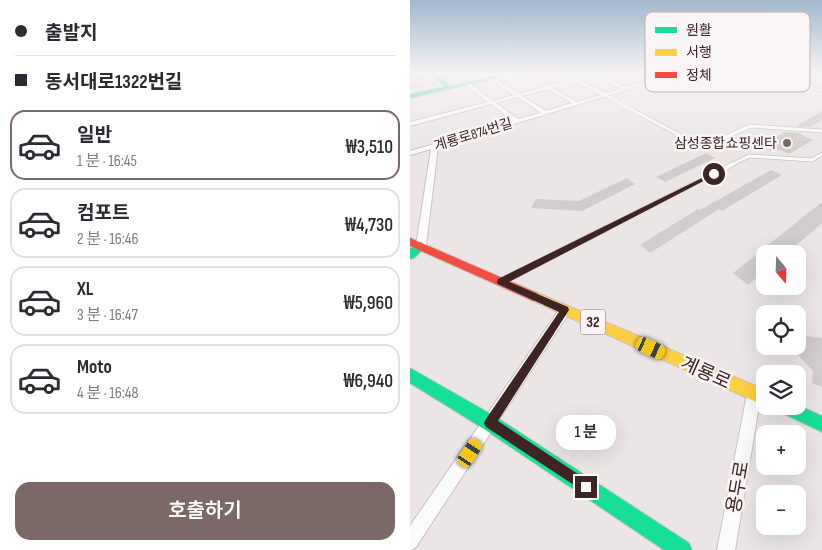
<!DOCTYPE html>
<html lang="ko">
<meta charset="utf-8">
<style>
body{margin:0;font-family:"Sofia Sans Condensed","Noto Sans KR",sans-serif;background:#f2f2f3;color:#2b2b33;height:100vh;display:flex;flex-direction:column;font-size:19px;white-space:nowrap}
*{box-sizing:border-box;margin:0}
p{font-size:16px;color:#7c7c81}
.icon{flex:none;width:28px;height:28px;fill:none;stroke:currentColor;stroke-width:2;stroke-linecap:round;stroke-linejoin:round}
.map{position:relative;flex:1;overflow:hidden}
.sheet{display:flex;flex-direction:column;background:#fff;width:410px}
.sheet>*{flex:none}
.hud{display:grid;align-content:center;height:110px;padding:0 15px;background:#fff}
.needle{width:32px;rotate:161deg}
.fabs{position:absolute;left:346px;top:245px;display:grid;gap:10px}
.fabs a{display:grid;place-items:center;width:50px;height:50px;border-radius:10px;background:#fff;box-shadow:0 5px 20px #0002;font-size:25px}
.end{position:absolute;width:22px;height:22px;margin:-11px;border:6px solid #3e2423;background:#fff;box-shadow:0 0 0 2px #fff}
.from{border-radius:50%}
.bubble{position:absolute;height:35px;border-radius:15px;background:#fff;box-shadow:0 5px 20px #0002;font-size:16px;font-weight:600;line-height:35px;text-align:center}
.car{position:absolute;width:15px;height:30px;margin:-15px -8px;border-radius:6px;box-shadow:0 0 4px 1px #0007;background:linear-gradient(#f5c518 24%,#345 0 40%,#f5c518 0 76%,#345 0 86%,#f5c518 0)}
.hud b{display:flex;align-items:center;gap:18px;height:48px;font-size:19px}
.hud b+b{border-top:1px solid #e1e1e2}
.hud i{width:12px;height:12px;background:#2b2b33}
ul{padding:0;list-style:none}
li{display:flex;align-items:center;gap:15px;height:70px;margin:0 10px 8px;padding:0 5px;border:2px solid #e1e1e2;border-radius:15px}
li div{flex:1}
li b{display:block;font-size:19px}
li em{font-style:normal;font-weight:600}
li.on{border-color:#7b6867}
li>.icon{width:45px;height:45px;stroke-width:1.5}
.primary-button{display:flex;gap:10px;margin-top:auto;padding:10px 15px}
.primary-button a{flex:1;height:58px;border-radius:15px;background:#7b6867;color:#fff;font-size:20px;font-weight:600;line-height:58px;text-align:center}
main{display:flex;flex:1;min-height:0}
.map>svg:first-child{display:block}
.green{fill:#e4ced6}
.building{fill:#d2cccc}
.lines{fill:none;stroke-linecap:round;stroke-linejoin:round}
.lane-far3-casing{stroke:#c9c3c3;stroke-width:3}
.lane-far2-casing{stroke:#c9c3c3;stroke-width:4.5}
.lane-far1-casing{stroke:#c9c3c3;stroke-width:5}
.lane-casing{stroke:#c9c3c3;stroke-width:7}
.street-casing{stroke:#c9c3c3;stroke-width:2}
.fast-casing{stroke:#c9c2c3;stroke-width:2}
.slow-casing{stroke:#c9c2c3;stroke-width:2}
.jam-casing{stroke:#c9c2c3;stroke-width:2}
.lane-far3{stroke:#fcfbfb;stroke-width:2.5}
.lane-far2{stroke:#fcfbfb;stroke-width:3}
.lane-far1{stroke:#fcfbfb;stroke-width:4}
.lane{stroke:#fcfbfb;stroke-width:5}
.street{fill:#fcfbfb;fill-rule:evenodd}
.fast{fill:#16e098;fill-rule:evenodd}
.slow{fill:#ffcf43;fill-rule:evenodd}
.jam{fill:#f24e42;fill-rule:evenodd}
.route{fill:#3e2423}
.poi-dot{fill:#7b6867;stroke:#f9f4f5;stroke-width:2}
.labels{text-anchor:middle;stroke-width:5;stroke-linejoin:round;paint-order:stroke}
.far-street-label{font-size:14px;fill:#3e2423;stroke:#f9f4f5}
.far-poi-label{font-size:14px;fill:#3e2423;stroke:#f9f4f5;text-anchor:end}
.shield{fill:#f9f4f5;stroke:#766262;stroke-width:1}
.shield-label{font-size:15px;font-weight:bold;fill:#3e2423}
.near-street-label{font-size:19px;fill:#3e2423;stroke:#f9f4f5}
.key{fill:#f9f4f5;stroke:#c1b6b6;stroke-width:1}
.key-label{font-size:14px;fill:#3e2423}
</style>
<main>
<section class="sheet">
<div class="hud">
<b><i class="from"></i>출발지</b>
<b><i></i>동서대로1322번길</b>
</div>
<ul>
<li class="on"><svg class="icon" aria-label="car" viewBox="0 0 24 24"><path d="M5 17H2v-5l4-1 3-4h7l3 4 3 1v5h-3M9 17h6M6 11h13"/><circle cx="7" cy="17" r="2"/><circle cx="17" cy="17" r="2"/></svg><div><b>일반</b><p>1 분 · 16:45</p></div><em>₩3,510</em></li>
<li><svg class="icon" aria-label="car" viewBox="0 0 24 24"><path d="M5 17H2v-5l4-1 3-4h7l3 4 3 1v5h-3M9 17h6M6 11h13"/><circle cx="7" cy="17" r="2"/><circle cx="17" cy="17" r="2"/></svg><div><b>컴포트</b><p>2 분 · 16:46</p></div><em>₩4,730</em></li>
<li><svg class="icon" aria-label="car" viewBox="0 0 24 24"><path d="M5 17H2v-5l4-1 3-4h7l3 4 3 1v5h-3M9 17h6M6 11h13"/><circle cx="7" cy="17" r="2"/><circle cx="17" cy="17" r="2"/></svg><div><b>XL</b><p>3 분 · 16:47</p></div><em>₩5,960</em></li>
<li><svg class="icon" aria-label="car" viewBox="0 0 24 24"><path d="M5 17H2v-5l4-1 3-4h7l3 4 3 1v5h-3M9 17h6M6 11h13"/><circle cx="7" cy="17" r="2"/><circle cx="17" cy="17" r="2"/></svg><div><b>Moto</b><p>4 분 · 16:48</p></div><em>₩6,940</em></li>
</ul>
<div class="primary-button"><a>호출하기</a></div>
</section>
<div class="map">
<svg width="412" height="550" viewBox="0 0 412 550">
<rect width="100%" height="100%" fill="#ebe5e6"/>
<path class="green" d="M 0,73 L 14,73 L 26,84 L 0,90 Z"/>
<path class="building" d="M 412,111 L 412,120 L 401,127 L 386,126 Z
M 375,132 L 391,133 L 389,134 L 403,140 L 379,154 L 370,150 L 361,150 L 350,145 Z
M 296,153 L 305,158 L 255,182 L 246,177 Z
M 361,170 L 372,175 L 312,211 L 309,209 L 240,253 L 230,245 L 288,209 L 290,210 Z
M 217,178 L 225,184 L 172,211 L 121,208 L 126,199 L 169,201 Z
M 412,202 L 412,223 L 376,254 L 355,254 L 355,271 L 338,285 L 323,273 Z
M 396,336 L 412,338 L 412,387 L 402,383 L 403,371 L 388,355 L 387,347 L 390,340 Z"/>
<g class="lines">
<defs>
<path id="lane-far3" d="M 195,95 L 230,114"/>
<path id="lane-far2" d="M 228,113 L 292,147 L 341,126 L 412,131
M 321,165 L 339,156 L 402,160 L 412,154"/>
<path id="lane-far1" d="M 192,230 L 323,164"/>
<path id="lane" d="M 94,280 L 195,229"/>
<path id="street" d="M 110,73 L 114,73 L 139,86 L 162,80 L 148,73 L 153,73 L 166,79 L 185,74 L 197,73 L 190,76 L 216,87 L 267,73 L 272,73 L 28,147 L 16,246 L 14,248 L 8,248 L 6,246 L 21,149 L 0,155 L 0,151 L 103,121 L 81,104 L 0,126 L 0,122 L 78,102 L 54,84 L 54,82 L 58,82 L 83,101 L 104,95 L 79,79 L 79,77 L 83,77 L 109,94 L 134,87 ZM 185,77 L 212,89 L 196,93 L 170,81 ZM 165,82 L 191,95 L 167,102 L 142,88 ZM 138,89 L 162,103 L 136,111 L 112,96 ZM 108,97 L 131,113 L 108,119 L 86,103 Z
M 326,73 L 332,73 L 412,89 L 412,91 Z
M 155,305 L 159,307 L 160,310 L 159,313 L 6,547 L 0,550 L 0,526 L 151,307 Z
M 344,387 L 349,389 L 351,394 L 325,550 L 307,550 L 337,394 L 339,389 Z"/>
<path id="fast" d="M 21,73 L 25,73 L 40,86 L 99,73 L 106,73 L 0,98 L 0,94 L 35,87 Z
M 396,73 L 412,75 L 412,78 L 396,74 Z
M 11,242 L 16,246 L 4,258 L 0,259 L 0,249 Z
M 0,368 L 86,417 L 279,543 L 282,550 L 254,550 L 74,429 L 0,383 Z
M 388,405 L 412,416 L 412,432 L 368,411 L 365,406 L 388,406 Z"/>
<path id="slow" d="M 123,291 L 355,390 L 355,406 L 119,299 L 117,296 L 119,293 Z"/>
<path id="jam" d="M 0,238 L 127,293 L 129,296 L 127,299 L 123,301 L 119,299 L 0,246 Z"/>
</defs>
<use href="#lane-far3" class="lane-far3-casing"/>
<use href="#lane-far2" class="lane-far2-casing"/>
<use href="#lane-far1" class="lane-far1-casing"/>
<use href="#lane" class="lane-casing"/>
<use href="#street" class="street-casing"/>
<use href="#fast" class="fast-casing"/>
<use href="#slow" class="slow-casing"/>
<use href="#jam" class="jam-casing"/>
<use href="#lane-far3" class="lane-far3"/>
<use href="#lane-far2" class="lane-far2"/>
<use href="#lane-far1" class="lane-far1"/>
<use href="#lane" class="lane"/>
<use href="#street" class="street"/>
<use href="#fast" class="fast"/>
<use href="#slow" class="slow"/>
<use href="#jam" class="jam"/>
</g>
<linearGradient id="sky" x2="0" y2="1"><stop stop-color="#a2b8ce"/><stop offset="0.49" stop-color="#f6f3f4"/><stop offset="1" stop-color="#f6f3f4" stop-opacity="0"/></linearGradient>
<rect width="412" height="150" fill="url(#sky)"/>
<path class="route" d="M 302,173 L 307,174 L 99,282 L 158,307 L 159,310 L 88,421 L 180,482 L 182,487 L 180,491 L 176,493 L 76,427 L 74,423 L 76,419 L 149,312 L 88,284 L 87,282 L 88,279 Z"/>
<circle class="poi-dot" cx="377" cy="143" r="5"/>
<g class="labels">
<g class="far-street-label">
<text transform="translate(63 134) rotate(-17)" y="5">계룡로874번길</text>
</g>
<g class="far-poi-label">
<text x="367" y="148">삼성종합쇼핑센타</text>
</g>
<rect class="shield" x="170.5" y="309.5" width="25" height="25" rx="4"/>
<g class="shield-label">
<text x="183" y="327">32</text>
</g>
<g class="near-street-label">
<text transform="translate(296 372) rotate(24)" y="7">계룡로</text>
<text transform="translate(327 487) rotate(-80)" y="7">용두로</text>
</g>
</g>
<rect x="235" y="12" width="165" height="80" rx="8" class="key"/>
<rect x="245" y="27" width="22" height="6" fill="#16e098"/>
<rect x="245" y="49" width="22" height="7" fill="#ffcf43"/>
<rect x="245" y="72" width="22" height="6" fill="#f24e42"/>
<g class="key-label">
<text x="276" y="35">원활</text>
<text x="276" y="57">서행</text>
<text x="276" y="80">정체</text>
</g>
</svg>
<div class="fabs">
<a><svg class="needle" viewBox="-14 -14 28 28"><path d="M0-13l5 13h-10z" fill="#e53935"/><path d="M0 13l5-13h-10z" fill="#7c7c81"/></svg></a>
<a><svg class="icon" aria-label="locate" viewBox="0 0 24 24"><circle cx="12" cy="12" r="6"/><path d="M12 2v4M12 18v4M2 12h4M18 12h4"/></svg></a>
<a><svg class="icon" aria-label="layers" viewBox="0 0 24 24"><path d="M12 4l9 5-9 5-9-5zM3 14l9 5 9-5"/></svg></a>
<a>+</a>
<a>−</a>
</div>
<i class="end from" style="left:304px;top:174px"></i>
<i class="end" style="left:176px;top:487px"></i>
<div class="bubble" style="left:146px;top:415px;width:60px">1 분</div>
<i class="car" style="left:241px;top:348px;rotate:114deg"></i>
<i class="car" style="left:60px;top:453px;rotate:34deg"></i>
</div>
</main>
